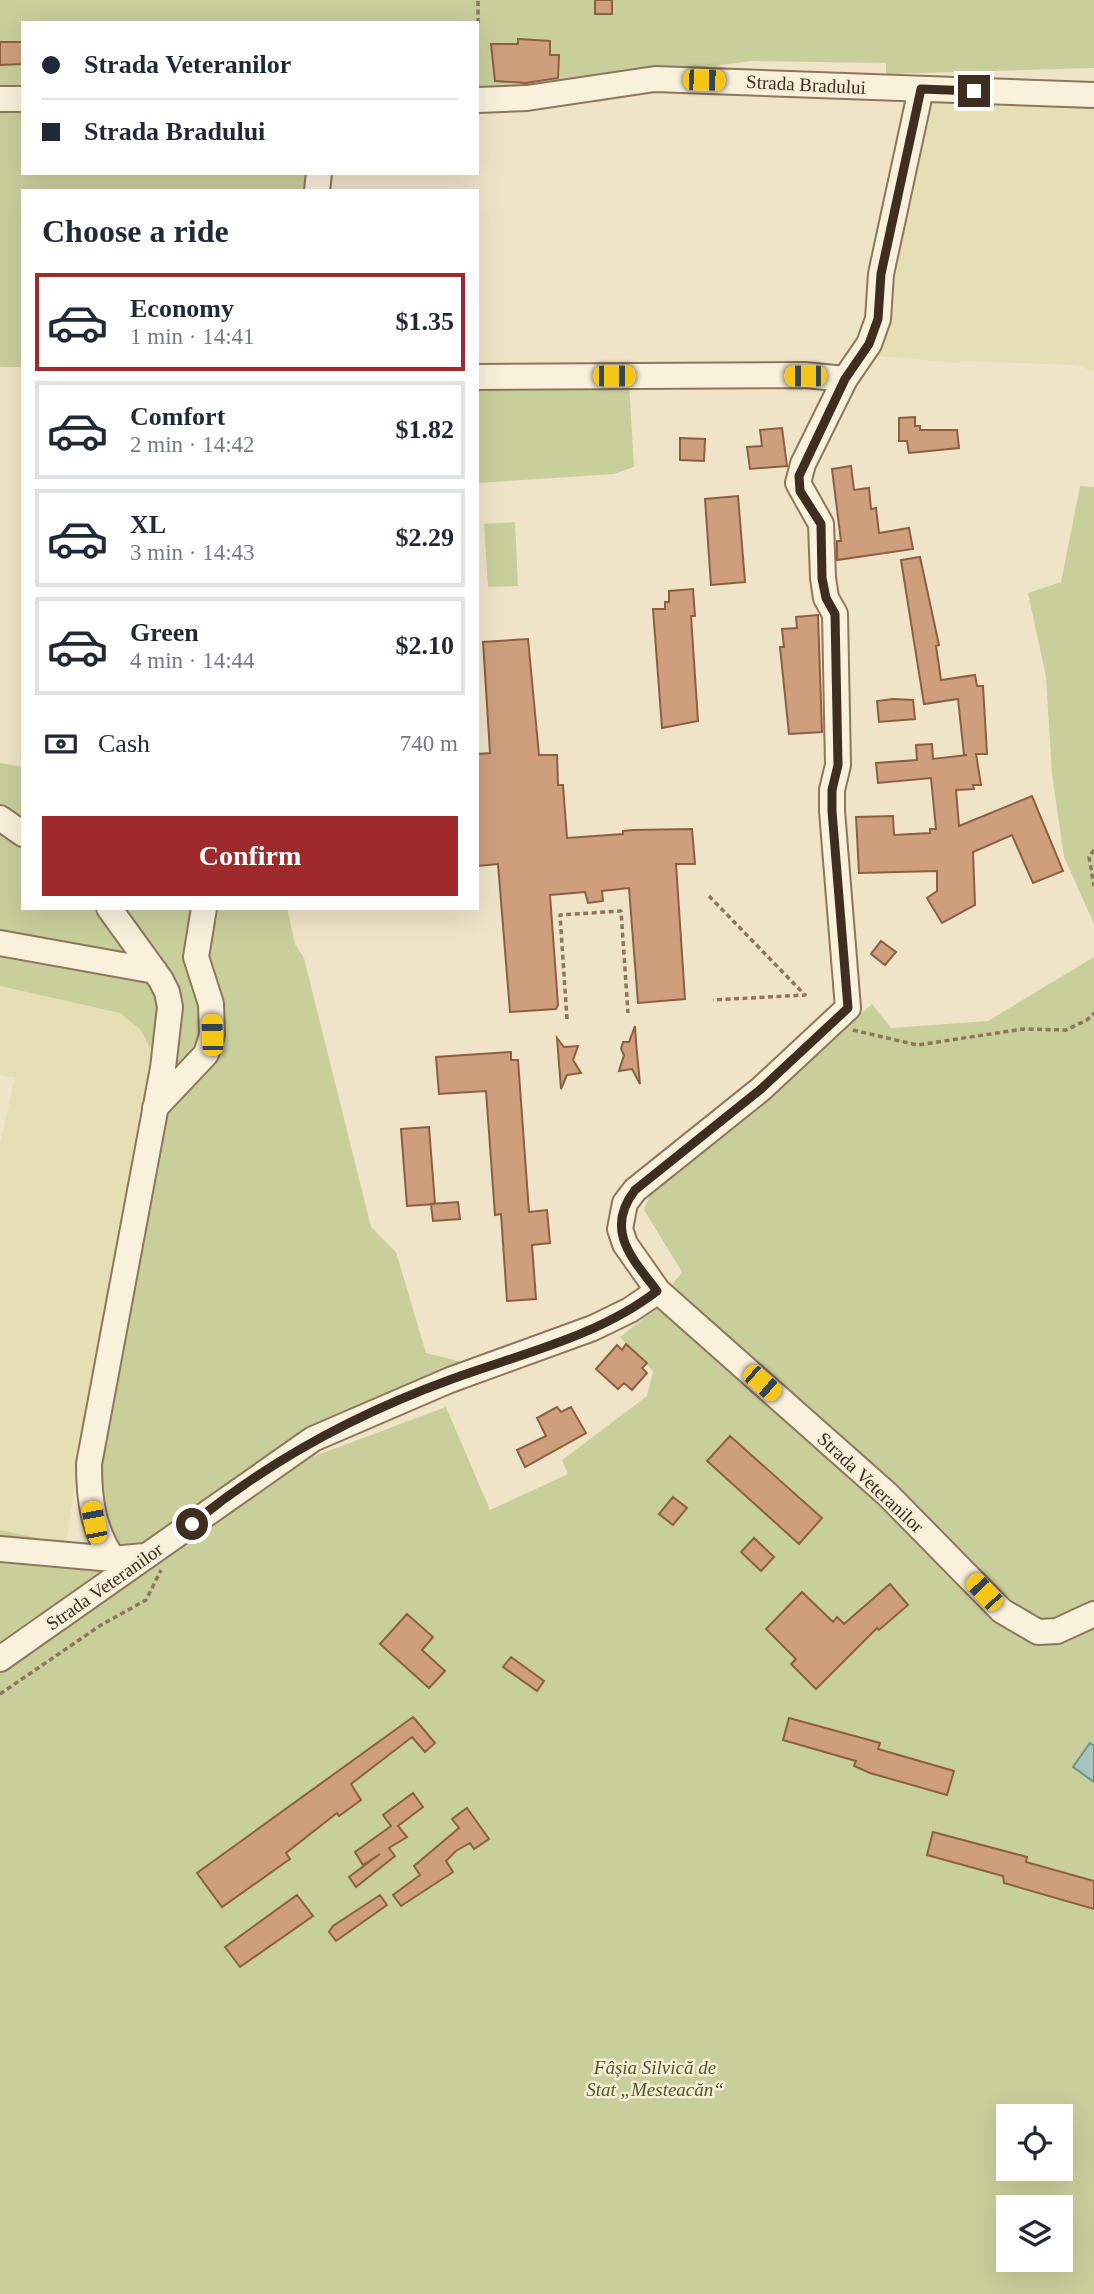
<!DOCTYPE html>
<meta charset="utf-8">
<style>
body{margin:0;font-family:Georgia,serif;background:#f2f2f3;color:#1f2937;height:100vh;display:flex;flex-direction:column;font-size:26px;white-space:nowrap}
*{box-sizing:border-box;margin:0}
p{font-size:23px;color:#747a83}
.icon{flex:none;width:38px;height:38px;fill:none;stroke:currentColor;stroke-width:2;stroke-linecap:round;stroke-linejoin:round}
.map{position:relative;flex:1;overflow:hidden}
.side{position:absolute;left:21px;top:189px;width:458px;height:721px;display:flex;flex-direction:column;background:#fff;border-radius:0px;box-shadow:0 7px 28px #0002}
.side>*{flex:none}
.banner{position:absolute;left:21px;top:21px;width:458px;height:154px;border-radius:0px;box-shadow:0 7px 28px #0002;display:grid;align-content:center;height:154px;padding:0 21px;background:#fff}
.buttons{position:absolute;left:996px;top:2104px;display:grid;gap:14px}
.buttons a{display:grid;place-items:center;width:77px;height:77px;border-radius:0px;background:#fff;box-shadow:0 7px 28px #0002;font-size:35px}
.end{position:absolute;width:32px;height:32px;margin:-16px;border:9px solid #3d2e20;background:#fff;box-shadow:0 0 0 4px #fff}
.from{border-radius:50%}
.car{position:absolute;width:21px;height:42px;margin:-21px -10px;border-radius:9px;box-shadow:0 0 5px 2px #0007;background:linear-gradient(#f5c518 24%,#345 0 40%,#f5c518 0 76%,#345 0 86%,#f5c518 0)}
.banner b{display:flex;align-items:center;gap:24px;height:66px;font-size:26px}
.banner b+b{border-top:2px solid #e0e1e3}
.banner i{width:18px;height:18px;background:#1f2937}
ul{padding:0;list-style:none}
li{display:flex;align-items:center;gap:21px;height:98px;margin:0 14px 10px;padding:0 7px;border:4px solid #e0e1e3;border-radius:0px}
li div{flex:1}
li b{display:block;font-size:26px}
li em{font-style:normal;font-weight:700}
li.on{border-color:#9e2a2b}
li>.icon{width:63px;height:63px;stroke-width:1.5}
h2{padding:0 21px;font-size:32px;line-height:84px}
.pay{display:flex;align-items:center;gap:18px;height:77px;padding:0 21px;font-size:26px}
.pay p{margin-inline-start:auto}
.action{display:flex;gap:14px;margin-top:auto;padding:14px 21px}
.action a{flex:1;height:80px;border-radius:0px;background:#9e2a2b;color:#fff;font-size:28px;font-weight:700;line-height:80px;text-align:center}
.map>svg:first-child{display:block}
.farmland{fill:#e6deb5}
.green{fill:#c9cf9b;fill-rule:evenodd}
.water{fill:#a9c4bc;stroke:#6f938a;stroke-width:2}
.building{fill:#cf9f7d;stroke:#8d5f41;stroke-width:2}
.lines{fill:none;stroke-linecap:round;stroke-linejoin:round}
.minor-casing{stroke:#8d765c;stroke-width:28}
.path{stroke:#8d765c;stroke-width:3.5;stroke-dasharray:5 3.5;stroke-linecap:butt}
.minor{stroke:#faf1dc;stroke-width:24}
.route{stroke:#3d2e20;stroke-width:9}
.labels{text-anchor:middle;stroke-width:5;stroke-linejoin:round;paint-order:stroke}
.street-label{font-size:19px;fill:#3d2e20;stroke:#f7eed8}
.park-label{font-size:19px;font-style:italic;fill:#4d5a26;stroke:#f7eed8}
</style>
<div class="map">
<svg width="1094" height="2294" viewBox="0 0 1094 2294">
<rect width="100%" height="100%" fill="#f0e4c8"/>
<path class="farmland" d="M 927,98 L 1094,103 L 1094,371 L 1075,365 L 963,361 L 958,363 L 869,355 Z
M 0,986 L 120,1013 L 140,1029 L 158,1062 L 82,1438 L 66,1544 L 0,1530 L 0,1143 L 15,1078 L 0,1075 Z"/>
<path class="green" d="M 0,0 L 1094,0 L 1094,68 L 886,74 L 886,63 L 752,61 L 510,92 L 478,93 L 478,23 L 23,23 L 23,173 L 332,173 L 331,191 L 23,191 L 23,367 L 0,367 Z
M 629,383 L 634,467 L 614,474 L 478,483 L 478,386 Z
M 1080,486 L 1094,487 L 1094,924 L 1064,857 L 1052,774 L 1046,677 L 1028,593 L 1061,582 Z
M 515,522 L 518,586 L 488,587 L 484,524 Z
M 0,763 L 23,767 L 23,908 L 287,908 L 295,944 L 304,958 L 371,1227 L 396,1252 L 426,1353 L 462,1362 L 307,1432 L 149,1544 L 128,1550 L 108,1538 L 97,1486 L 158,1062 L 140,1029 L 120,1013 L 0,986 Z
M 1094,957 L 1094,2294 L 0,2294 L 0,1668 L 202,1526 L 312,1457 L 446,1407 L 490,1510 L 568,1474 L 562,1460 L 647,1396 L 653,1371 L 620,1337 L 650,1313 L 682,1272 L 644,1210 L 650,1195 L 872,1004 L 891,1028 L 988,1021 ZM 1008,2116 L 1060,2116 L 1060,2168 L 1008,2168 ZM 1008,2207 L 1060,2207 L 1060,2259 L 1008,2259 Z
M 0,1530 L 66,1544 L 90,1543 L 107,1571 L 0,1649 Z"/>
<path class="water" d="M 1090,1743 L 1094,1746 L 1094,1782 L 1073,1767 Z"/>
<path class="building" d="M 595,0 L 612,0 L 612,14 L 595,14 Z
M 518,39 L 550,41 L 550,55 L 559,55 L 558,78 L 526,83 L 495,81 L 491,44 L 518,44 Z
M 0,42 L 23,42 L 23,64 L 0,65 Z
M 915,417 L 915,426 L 920,426 L 920,430 L 957,430 L 959,448 L 909,453 L 907,441 L 899,441 L 899,418 Z
M 782,428 L 787,466 L 750,469 L 747,447 L 762,446 L 760,430 Z
M 680,438 L 705,439 L 704,461 L 680,460 Z
M 851,466 L 854,490 L 869,488 L 871,509 L 876,508 L 879,533 L 909,528 L 913,549 L 837,560 L 837,541 L 841,541 L 832,469 Z
M 738,496 L 745,582 L 711,585 L 705,499 Z
M 920,557 L 939,645 L 936,646 L 941,680 L 975,675 L 977,686 L 983,686 L 987,754 L 976,754 L 981,785 L 973,785 L 974,789 L 956,790 L 959,826 L 1032,796 L 1063,871 L 1033,883 L 1012,835 L 973,852 L 975,905 L 942,923 L 927,898 L 937,891 L 937,871 L 859,873 L 856,817 L 893,816 L 894,835 L 930,833 L 930,829 L 936,829 L 931,778 L 878,783 L 876,763 L 917,760 L 916,745 L 932,744 L 933,759 L 967,755 L 964,755 L 958,699 L 924,704 L 901,560 Z
M 693,589 L 695,616 L 691,616 L 698,721 L 662,728 L 653,609 L 665,609 L 665,602 L 669,602 L 669,591 Z
M 818,615 L 822,732 L 789,734 L 780,647 L 784,647 L 782,629 L 797,628 L 796,617 Z
M 528,639 L 539,755 L 557,755 L 558,785 L 563,785 L 567,838 L 623,834 L 623,831 L 633,830 L 692,829 L 695,864 L 676,864 L 685,999 L 638,1003 L 629,888 L 602,891 L 603,901 L 588,903 L 585,892 L 550,895 L 558,1005 L 556,1009 L 510,1012 L 498,864 L 478,866 L 478,754 L 490,753 L 483,642 Z
M 893,699 L 913,700 L 915,719 L 879,722 L 877,701 Z
M 881,941 L 896,952 L 885,965 L 871,954 Z
M 635,1026 L 636,1042 L 640,1084 L 632,1069 L 619,1071 L 624,1055 L 621,1049 L 623,1042 L 629,1042 Z
M 557,1038 L 564,1047 L 578,1046 L 573,1060 L 581,1073 L 567,1075 L 561,1089 Z
M 511,1052 L 511,1060 L 518,1060 L 529,1212 L 547,1210 L 550,1243 L 532,1245 L 536,1299 L 507,1301 L 501,1214 L 495,1215 L 486,1091 L 439,1094 L 436,1057 Z
M 429,1127 L 435,1204 L 407,1206 L 401,1129 Z
M 458,1202 L 460,1219 L 433,1221 L 431,1204 Z
M 626,1344 L 647,1363 L 642,1368 L 647,1373 L 632,1390 L 624,1383 L 618,1389 L 596,1369 L 617,1345 L 622,1350 Z
M 557,1407 L 561,1412 L 571,1407 L 586,1433 L 525,1467 L 517,1450 L 546,1436 L 537,1418 Z
M 730,1436 L 822,1518 L 799,1544 L 707,1461 Z
M 673,1497 L 687,1508 L 673,1525 L 659,1514 Z
M 754,1538 L 774,1557 L 761,1571 L 741,1552 Z
M 890,1584 L 908,1605 L 879,1630 L 877,1628 L 816,1689 L 791,1664 L 796,1659 L 766,1629 L 802,1592 L 833,1622 L 837,1617 L 844,1624 Z
M 407,1614 L 433,1637 L 422,1650 L 445,1671 L 429,1688 L 380,1644 Z
M 511,1657 L 544,1681 L 537,1691 L 503,1667 Z
M 413,1717 L 435,1743 L 425,1752 L 412,1737 L 351,1784 L 361,1800 L 339,1816 L 337,1813 L 286,1853 L 290,1859 L 222,1907 L 197,1873 Z
M 789,1718 L 880,1743 L 878,1749 L 954,1771 L 947,1795 L 870,1773 L 854,1766 L 856,1761 L 783,1740 Z
M 413,1793 L 423,1807 L 398,1826 L 407,1837 L 389,1848 L 395,1856 L 356,1887 L 349,1877 L 380,1854 L 363,1865 L 355,1852 L 391,1826 L 383,1815 Z
M 467,1808 L 489,1839 L 474,1849 L 470,1843 L 456,1851 L 446,1861 L 453,1872 L 401,1906 L 393,1895 L 420,1875 L 414,1866 L 459,1828 L 452,1819 Z
M 933,1832 L 1027,1857 L 1026,1862 L 1094,1881 L 1094,1909 L 1004,1883 L 1003,1876 L 927,1855 Z
M 297,1895 L 313,1916 L 240,1967 L 225,1947 Z
M 380,1895 L 387,1905 L 336,1941 L 329,1932 L 333,1926 Z"/>
<g class="lines">
<defs>
<path id="minor" d="M 921,89 L 881,274 L 878,319 L 869,344 L 845,379 L 803,464 L 798,483 L 821,524 L 823,578 L 826,598 L 835,614 L 838,765 L 832,790 L 832,811 L 848,1008 L 761,1089 L 635,1190 L 625,1203 L 620,1229 L 625,1244 L 658,1291 L 887,1494 L 1002,1611 L 1038,1632 L 1057,1631 L 1094,1614
M 0,99 L 23,99
M 478,100 L 527,98 L 655,79 L 1094,95
M 317,191 L 319,173
M 478,377 L 805,375 L 845,379
M 0,818 L 23,834
M 109,908 L 161,980 L 167,992 L 170,1007 L 163,1068 L 89,1464 C 89,1500 93,1529 113,1559 L 144,1556
M 0,943 L 155,971
M 155,1108 L 206,1054 L 212,1035 L 211,1004 L 196,957 L 204,908
M 0,1549 L 113,1559
M 0,1659 L 313,1439 L 450,1380 L 593,1328 L 630,1310 L 658,1291"/>
</defs>
<use href="#minor" class="minor-casing"/>
<path class="path" d="M 478,23 L 478,0
M 1094,850 L 1089,857 L 1094,886
M 709,896 L 805,995 L 713,1000
M 567,1019 L 560,915 L 621,911 L 628,1013
M 853,1030 L 917,1045 L 1024,1029 L 1066,1030 L 1087,1020 L 1094,1013
M 0,1694 L 101,1625 L 146,1600 L 161,1570"/>
<use href="#minor" class="minor"/>
</g>
<g class="lines">
<path class="route" d="M 192,1524 C 270,1460 358,1413 452,1379 C 521,1354 599,1336 657,1291 C 632,1258 604,1230 635,1190 L 761,1089 L 848,1008 L 832,811 L 832,790 L 838,765 L 835,614 L 826,598 L 822,578 L 821,524 L 800,491 L 799,476 L 845,379 L 869,344 L 878,319 L 881,274 L 921,89 L 974,91"/>
</g>
<g class="labels">
<g class="street-label">
<text transform="translate(806 84) rotate(3)" y="7">Strada Bradului</text>
<text transform="translate(871 1482) rotate(43)" y="7">Strada Veteranilor</text>
<text transform="translate(104 1586) rotate(-35)" y="7">Strada Veteranilor</text>
</g>
<g class="park-label">
<text x="655" y="2074">Fâșia Silvică de<tspan x="655" dy="22">Stat „Mesteacăn“</tspan></text>
</g>
</g>
</svg>
<div class="buttons">
<a><svg class="icon" aria-label="locate" viewBox="0 0 24 24"><circle cx="12" cy="12" r="6"/><path d="M12 2v4M12 18v4M2 12h4M18 12h4"/></svg></a>
<a><svg class="icon" aria-label="layers" viewBox="0 0 24 24"><path d="M12 4l9 5-9 5-9-5zM3 14l9 5 9-5"/></svg></a>
</div>
<i class="end from" style="left:192px;top:1524px"></i>
<i class="end" style="left:974px;top:91px"></i>
<i class="car" style="left:704px;top:80px;rotate:91deg"></i>
<i class="car" style="left:614px;top:376px;rotate:90deg"></i>
<i class="car" style="left:805px;top:376px;rotate:270deg"></i>
<i class="car" style="left:212px;top:1035px;rotate:358deg"></i>
<i class="car" style="left:762px;top:1383px;rotate:131deg"></i>
<i class="car" style="left:94px;top:1522px;rotate:349deg"></i>
<i class="car" style="left:984px;top:1592px;rotate:317deg"></i>
<div class="banner">
<b><i class="from"></i>Strada Veteranilor</b>
<b><i></i>Strada Bradului</b>
</div>
<section class="side">
<h2>Choose a ride</h2>
<ul>
<li class="on"><svg class="icon" aria-label="car" viewBox="0 0 24 24"><path d="M5 17H2v-5l4-1 3-4h7l3 4 3 1v5h-3M9 17h6M6 11h13"/><circle cx="7" cy="17" r="2"/><circle cx="17" cy="17" r="2"/></svg><div><b>Economy</b><p>1 min · 14:41</p></div><em>$1.35</em></li>
<li><svg class="icon" aria-label="car" viewBox="0 0 24 24"><path d="M5 17H2v-5l4-1 3-4h7l3 4 3 1v5h-3M9 17h6M6 11h13"/><circle cx="7" cy="17" r="2"/><circle cx="17" cy="17" r="2"/></svg><div><b>Comfort</b><p>2 min · 14:42</p></div><em>$1.82</em></li>
<li><svg class="icon" aria-label="car" viewBox="0 0 24 24"><path d="M5 17H2v-5l4-1 3-4h7l3 4 3 1v5h-3M9 17h6M6 11h13"/><circle cx="7" cy="17" r="2"/><circle cx="17" cy="17" r="2"/></svg><div><b>XL</b><p>3 min · 14:43</p></div><em>$2.29</em></li>
<li><svg class="icon" aria-label="car" viewBox="0 0 24 24"><path d="M5 17H2v-5l4-1 3-4h7l3 4 3 1v5h-3M9 17h6M6 11h13"/><circle cx="7" cy="17" r="2"/><circle cx="17" cy="17" r="2"/></svg><div><b>Green</b><p>4 min · 14:44</p></div><em>$2.10</em></li>
</ul>
<div class="pay"><svg class="icon" aria-label="cash" viewBox="0 0 24 24"><path d="M3 7h18v10H3z"/><circle cx="12" cy="12" r="2"/></svg>Cash<p>740 m</p></div>
<div class="action"><a>Confirm</a></div>
</section>
</div>
